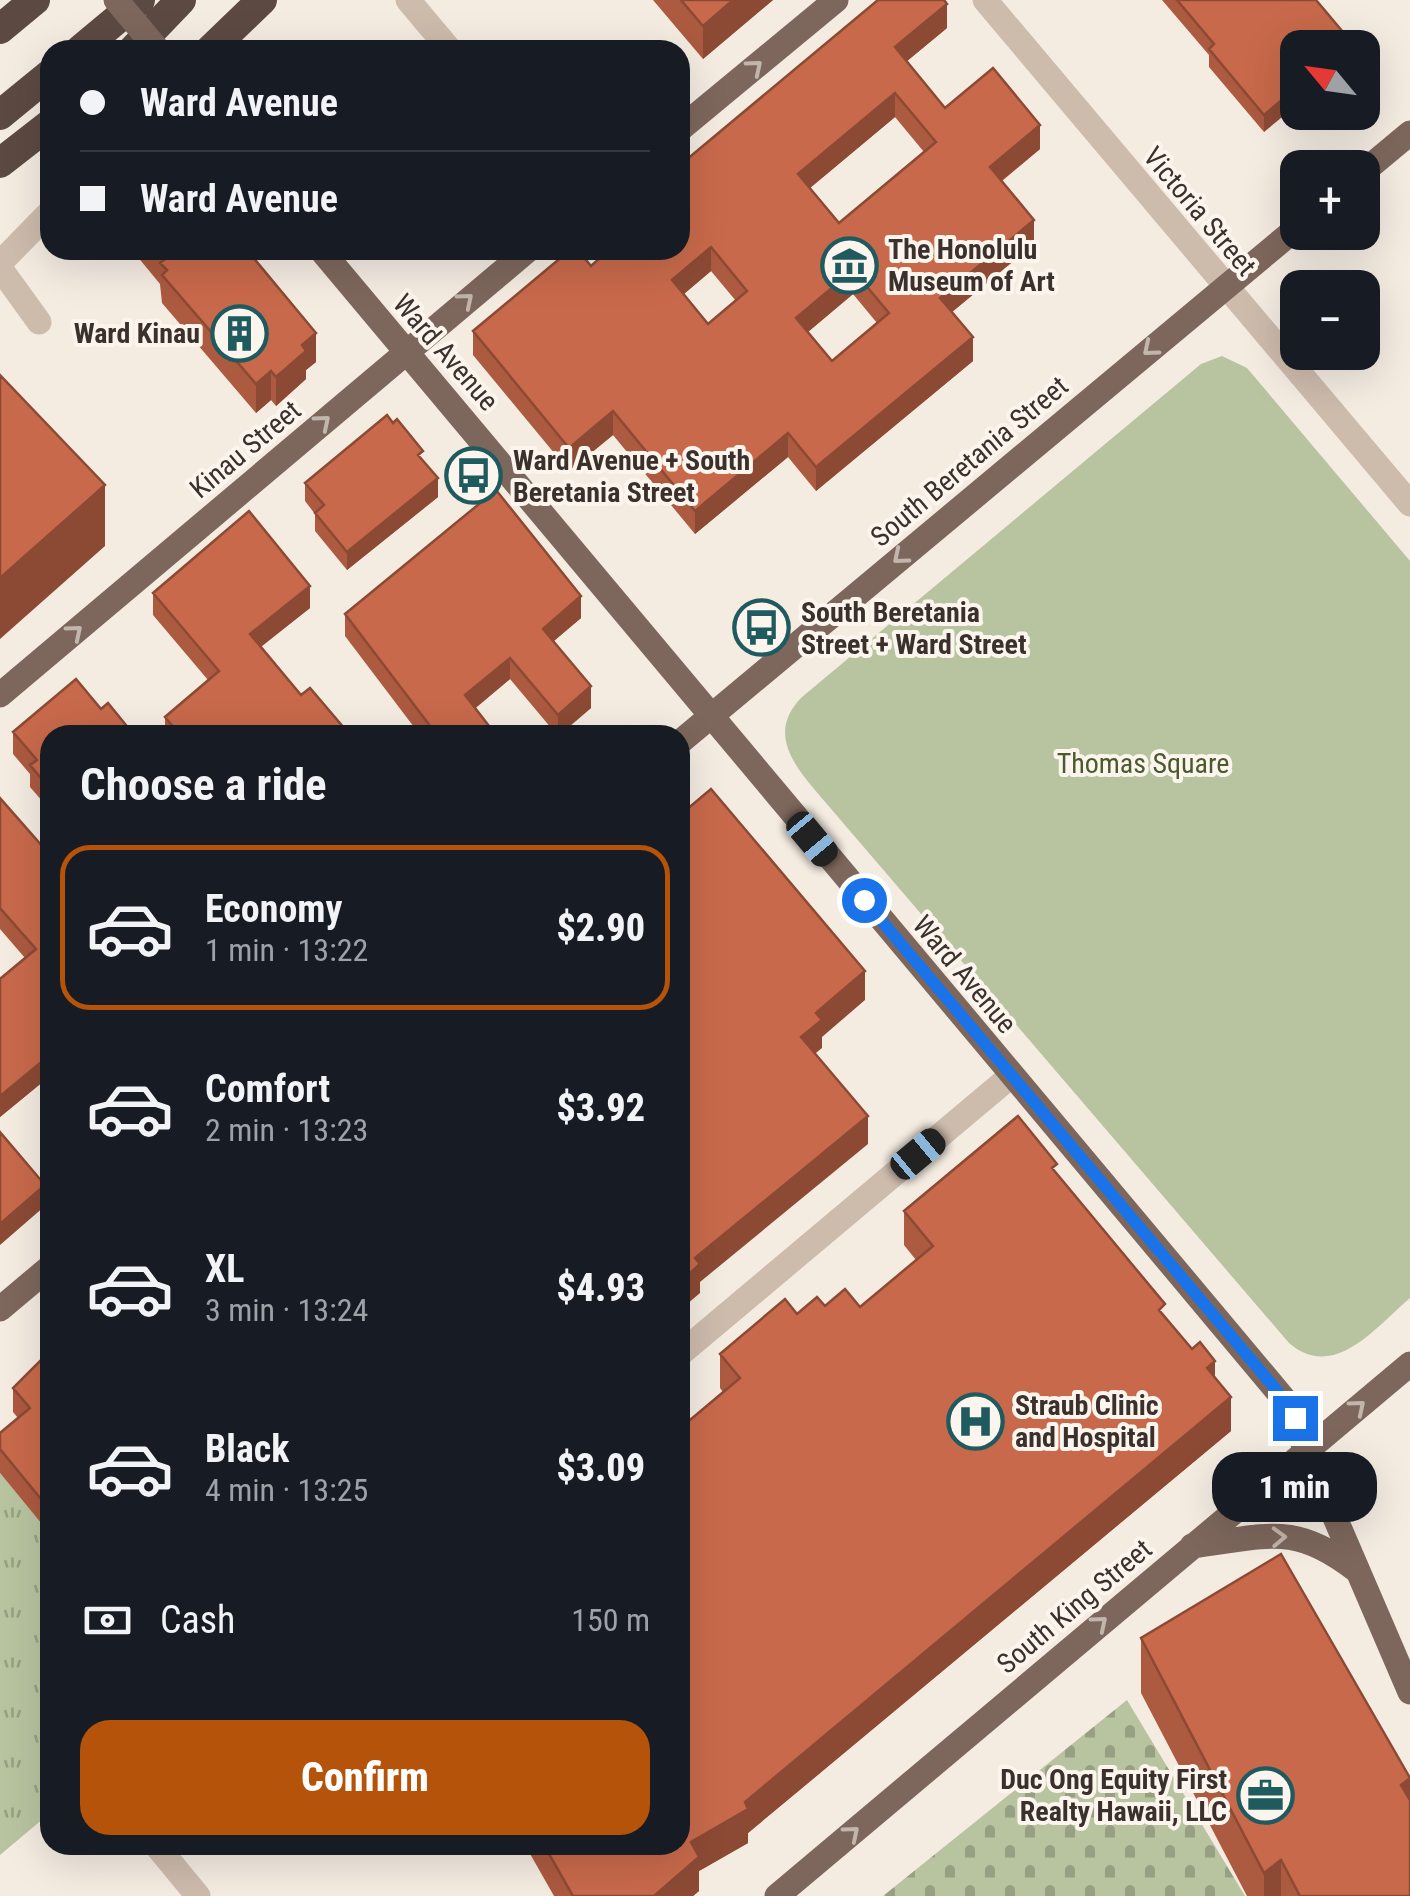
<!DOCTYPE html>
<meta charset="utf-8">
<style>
body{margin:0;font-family:"Roboto Condensed",sans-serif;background:#242831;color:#f1f3f6;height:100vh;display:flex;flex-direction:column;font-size:38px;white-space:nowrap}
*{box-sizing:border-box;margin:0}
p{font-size:32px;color:#9ea1a6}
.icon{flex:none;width:55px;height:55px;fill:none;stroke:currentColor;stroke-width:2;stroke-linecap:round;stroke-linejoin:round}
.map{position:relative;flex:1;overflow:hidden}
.drawer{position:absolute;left:40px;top:725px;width:650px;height:1130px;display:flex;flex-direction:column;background:#171b24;border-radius:30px;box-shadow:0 10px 40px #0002}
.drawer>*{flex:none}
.top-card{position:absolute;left:40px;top:40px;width:650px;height:220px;border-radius:30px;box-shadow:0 10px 40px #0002;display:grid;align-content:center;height:220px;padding:0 40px;background:#171b24}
.needle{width:65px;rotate:299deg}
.tools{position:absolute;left:1280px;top:30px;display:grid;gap:20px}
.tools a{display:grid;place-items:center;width:100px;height:100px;border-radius:20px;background:#171b24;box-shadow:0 10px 40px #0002;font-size:50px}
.end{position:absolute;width:45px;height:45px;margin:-22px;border:12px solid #1a73e8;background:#fff;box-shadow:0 0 0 5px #fff}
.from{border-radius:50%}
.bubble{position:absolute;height:70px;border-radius:30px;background:#171b24;box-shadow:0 10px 40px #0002;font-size:32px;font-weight:800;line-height:70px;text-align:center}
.car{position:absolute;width:30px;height:60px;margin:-30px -15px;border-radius:12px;box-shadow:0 0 8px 2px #0007;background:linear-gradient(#222 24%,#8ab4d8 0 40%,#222 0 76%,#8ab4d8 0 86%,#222 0)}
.top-card b{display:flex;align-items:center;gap:35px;height:95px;font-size:38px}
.top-card b+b{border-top:2px solid #363941}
.top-card i{width:25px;height:25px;background:#f1f3f6}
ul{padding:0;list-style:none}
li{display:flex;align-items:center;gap:30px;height:165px;margin:0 20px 15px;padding:0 20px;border:5px solid transparent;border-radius:30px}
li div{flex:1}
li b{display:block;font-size:38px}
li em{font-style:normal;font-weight:800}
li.selected{border-color:#b45309}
li>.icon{width:90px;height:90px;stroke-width:1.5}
h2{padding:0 40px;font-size:45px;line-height:120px}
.pay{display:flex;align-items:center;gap:25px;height:110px;padding:0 40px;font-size:38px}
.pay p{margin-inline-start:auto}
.button{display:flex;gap:20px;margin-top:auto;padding:20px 40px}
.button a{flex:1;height:115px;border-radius:30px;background:#b45309;color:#fff;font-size:40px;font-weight:800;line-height:115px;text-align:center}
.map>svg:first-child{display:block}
.grass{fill:url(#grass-tufts)}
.cemetery{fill:url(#cemetery-stones)}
.park{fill:#b8c4a0}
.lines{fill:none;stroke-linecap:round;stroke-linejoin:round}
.minor{stroke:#cdbbac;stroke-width:25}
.major{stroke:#7d675c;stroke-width:25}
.highway{stroke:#5c4a42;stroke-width:30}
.major-bridge{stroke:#7d675c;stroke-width:25}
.wall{fill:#ac5a40;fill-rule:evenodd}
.shaded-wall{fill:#8c4a34}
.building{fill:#c8694b;stroke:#8c4a34;stroke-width:2.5;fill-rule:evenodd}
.oneway{stroke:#c2b5ac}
.route{stroke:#1a73e8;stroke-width:12}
.labels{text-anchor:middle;stroke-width:8;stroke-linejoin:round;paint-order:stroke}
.street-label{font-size:28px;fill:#3b302b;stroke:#fbf5ee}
.poi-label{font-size:28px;font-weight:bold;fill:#3b302b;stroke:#fbf5ee;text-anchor:start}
.park-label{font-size:28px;fill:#4a5a2e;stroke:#fbf5ee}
</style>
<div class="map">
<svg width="1410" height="1896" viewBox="0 0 1410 1896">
<defs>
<pattern id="grass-tufts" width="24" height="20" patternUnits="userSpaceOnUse" patternTransform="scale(2.5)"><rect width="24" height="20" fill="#b8c4a0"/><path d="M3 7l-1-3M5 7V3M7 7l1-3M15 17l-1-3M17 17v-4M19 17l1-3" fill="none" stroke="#97a083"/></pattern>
<pattern id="cemetery-stones" width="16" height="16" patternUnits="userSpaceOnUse" patternTransform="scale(2.5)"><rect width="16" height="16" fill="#b8c4a0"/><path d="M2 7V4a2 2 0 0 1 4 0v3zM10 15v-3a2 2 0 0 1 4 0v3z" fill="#97a083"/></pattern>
</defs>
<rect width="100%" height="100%" fill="#f4ebe1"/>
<path class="grass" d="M 0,1473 L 50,1534 L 50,1813 L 0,1855 Z"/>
<path class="cemetery" d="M 1127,1700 L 1245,1896 L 883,1896 Z"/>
<path class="park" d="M 1222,356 L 1247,368 L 1410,561 L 1410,1298 C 1376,1327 1334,1382 1289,1343 L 832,810 C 804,776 761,738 802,697 L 1201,364 Z"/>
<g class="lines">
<path class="minor" d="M 408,0 L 450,50
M 985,0 L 1410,504
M 0,263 L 50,212
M 0,268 L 39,322
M 680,1354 L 1012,1075
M 156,1845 L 198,1896"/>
<path class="major" d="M 680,129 L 836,0
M 1362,173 L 1410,133
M 321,250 L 1284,1399 L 1410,1692
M 0,695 L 528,250
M 680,742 L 1298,227
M 0,1309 L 50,1267
M 1192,1546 C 1266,1537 1293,1521 1356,1570
M 777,1896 L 1410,1364"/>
<path class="highway" d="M 0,29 L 35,0
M 80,50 L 140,0
M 133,50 L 181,0
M 210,50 L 262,0
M 0,115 L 50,74
M 0,163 L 50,124"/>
<path class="major-bridge" d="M 116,0 L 158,50"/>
</g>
<path class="wall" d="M 653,0 L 773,0 L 703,59 Z
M 1162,0 L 1316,0 L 1343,48 L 1298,48 L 1264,132 L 1209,67 L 1209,55 Z
M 947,28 L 907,61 L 945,108 L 1040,149 L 1002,181 L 1034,244 L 952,312 L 973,361 L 816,491 L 788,457 L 695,534 L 613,435 L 569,471 L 473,355 L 473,331 L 591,266 L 680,250 L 680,165 ZM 895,117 L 924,152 L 839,223 L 810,188 ZM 711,271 L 736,301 L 708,324 L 684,294 ZM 853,294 L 877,323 L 832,361 L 808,332 Z
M 132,250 L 247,250 L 316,362 L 306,370 L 306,379 L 276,406 L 271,400 L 256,413 L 162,303 L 160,284 Z
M 423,460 L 438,497 L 347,570 L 315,531 L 315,514 L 305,501 L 305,483 Z
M 153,593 L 310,608 L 261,647 L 301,695 L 350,735 L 165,735 L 165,717 L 208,680 L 153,615 Z
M 345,614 L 581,618 L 554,641 L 591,708 L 560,735 L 557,735 L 510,679 L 475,708 L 496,735 L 420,735 L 345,636 Z
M 101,709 L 50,735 L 50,810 L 30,787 L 30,774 L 13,754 L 13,732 Z
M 0,798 L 50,855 L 50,1076 L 0,1117 L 0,979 L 25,958 L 0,929 Z
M 1057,1174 L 1165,1317 L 1215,1378 L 1231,1431 L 748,1833 L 748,1843 L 699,1871 L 699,1891 L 693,1896 L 554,1896 L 525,1845 L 680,1845 L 690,1420 L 723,1392 L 720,1388 L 720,1354 L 797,1314 L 825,1306 L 860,1307 L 916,1260 L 904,1245 L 904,1211 Z
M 50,1351 L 50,1534 L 0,1473 L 0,1433 L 18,1418 L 13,1412 L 13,1388 Z
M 1141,1638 L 1410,1896 L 1247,1896 L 1141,1693 Z"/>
<path class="shaded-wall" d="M 733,0 L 773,0 L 703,59 L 703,26 Z
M 947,4 L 947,28 L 895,71 L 895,47 Z
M 1343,32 L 1343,48 L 1324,48 Z
M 1298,86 L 1298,104 L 1264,132 L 1264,115 Z
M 895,93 L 895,117 L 798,198 L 798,174 Z
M 1040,125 L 1040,149 L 990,190 L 990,167 Z
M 1034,220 L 1034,244 L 940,322 L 940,298 Z
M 711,247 L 711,271 L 672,304 L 672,280 Z
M 853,270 L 853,294 L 796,342 L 796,318 Z
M 316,333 L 316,362 L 306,370 L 306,379 L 276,406 L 276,377 L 302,345 Z
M 973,337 L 973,361 L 816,491 L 816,467 Z
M 271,371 L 271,400 L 256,413 L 256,384 Z
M 613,411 L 613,435 L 569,471 L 569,448 Z
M 788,433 L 788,457 L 695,534 L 695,511 Z
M 438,478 L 438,497 L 347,570 L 347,552 Z
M 105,485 L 105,546 L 0,639 L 0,578 Z
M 310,586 L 310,608 L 250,655 L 250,634 Z
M 581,596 L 581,618 L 543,650 L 543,629 Z
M 510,658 L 510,679 L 465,717 L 465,695 Z
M 591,686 L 591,708 L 558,735 L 558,715 Z
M 865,971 L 865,1000 L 822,1037 L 822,1048 L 801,1065 L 801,1037 L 816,1013 Z
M 50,1055 L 50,1076 L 0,1117 L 0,1096 Z
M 868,1116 L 868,1144 L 700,1282 L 700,1293 L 680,1310 L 680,1282 L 695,1258 Z
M 45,1185 L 45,1206 L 0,1245 L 0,1224 Z
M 1215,1361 L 1215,1395 L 1207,1368 Z
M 1231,1397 L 1231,1431 L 748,1833 L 748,1843 L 699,1871 L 699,1891 L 693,1896 L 654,1896 L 691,1842 L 745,1802 Z
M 1410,1779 L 1410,1834 L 1401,1785 Z
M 1281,1860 L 1281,1896 L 1264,1896 L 1264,1873 Z"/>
<path class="building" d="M 681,0 L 733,0 L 703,26 Z
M 878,0 L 944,0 L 947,4 L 895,47 L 945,108 L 993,68 L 1040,125 L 990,167 L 1034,220 L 940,298 L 973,337 L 816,467 L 788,433 L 695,511 L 613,411 L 569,448 L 473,331 L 570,250 L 578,250 L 591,266 L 609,250 L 680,250 L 680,165 ZM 895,93 L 936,142 L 839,223 L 798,174 ZM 711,247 L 747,291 L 708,324 L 672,280 ZM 853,270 L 889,313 L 832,361 L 796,318 Z
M 1177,0 L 1316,0 L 1343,32 L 1324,48 L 1298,48 L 1298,86 L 1264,115 L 1209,49 L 1214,44 Z
M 156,250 L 247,250 L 316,333 L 302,345 L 306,351 L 276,377 L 271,371 L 256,384 L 162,275 L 167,270 L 160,263 L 164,260 Z
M 0,375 L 105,485 L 0,578 Z
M 387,415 L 393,423 L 397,419 L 423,451 L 418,455 L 438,478 L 347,552 L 315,513 L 324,505 L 305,483 Z
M 496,490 L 581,596 L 543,629 L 591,686 L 558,715 L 510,658 L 465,695 L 496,735 L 437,735 L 345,614 Z
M 249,511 L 310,586 L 250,634 L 301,695 L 310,688 L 350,735 L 180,735 L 165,717 L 219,671 L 153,593 Z
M 76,679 L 101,709 L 108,703 L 134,735 L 50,735 L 50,789 L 30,765 L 37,760 L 13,732 Z
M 711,789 L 865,971 L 816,1013 L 822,1020 L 801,1037 L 868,1116 L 695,1258 L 700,1264 L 680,1282 L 680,815 Z
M 0,798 L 50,855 L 50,1055 L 0,1096 L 0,979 L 36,949 L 0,908 Z
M 1018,1116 L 1057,1164 L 1052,1168 L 1165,1304 L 1159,1310 L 1192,1349 L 1200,1342 L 1215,1361 L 1207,1368 L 1231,1397 L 745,1802 L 748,1809 L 691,1842 L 699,1857 L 654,1896 L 573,1896 L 544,1845 L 680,1845 L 680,1408 L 690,1420 L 740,1378 L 720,1354 L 785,1299 L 797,1314 L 817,1297 L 825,1306 L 845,1289 L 860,1307 L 933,1246 L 904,1211 Z
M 0,1132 L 45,1185 L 0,1224 Z
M 50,1351 L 50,1510 L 0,1449 L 0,1433 L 30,1408 L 13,1388 Z
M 1281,1554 L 1410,1778 L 1401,1785 L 1410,1800 L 1410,1896 L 1300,1896 L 1281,1860 L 1264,1873 L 1141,1638 Z"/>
<defs><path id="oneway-chevron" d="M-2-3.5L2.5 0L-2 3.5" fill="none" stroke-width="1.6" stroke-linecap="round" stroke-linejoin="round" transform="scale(2.5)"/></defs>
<g class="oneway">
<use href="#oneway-chevron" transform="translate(755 67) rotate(-40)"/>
<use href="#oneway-chevron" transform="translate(466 300) rotate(-40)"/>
<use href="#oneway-chevron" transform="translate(1150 349) rotate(140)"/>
<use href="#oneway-chevron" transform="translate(323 422) rotate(-40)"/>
<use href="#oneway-chevron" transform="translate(900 557) rotate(140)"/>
<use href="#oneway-chevron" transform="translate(75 632) rotate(-40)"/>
<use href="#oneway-chevron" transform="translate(1358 1407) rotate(-40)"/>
<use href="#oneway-chevron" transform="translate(1279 1537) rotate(-2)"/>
<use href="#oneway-chevron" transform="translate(1100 1623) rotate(-40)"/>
<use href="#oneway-chevron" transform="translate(852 1833) rotate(-40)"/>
</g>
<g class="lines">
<path class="route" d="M 864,900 L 1284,1399 L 1295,1418"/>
</g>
<defs>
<symbol id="museum-ring" viewBox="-11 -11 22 22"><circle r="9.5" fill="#fbf5ee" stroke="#1f5a5e" stroke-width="1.5"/><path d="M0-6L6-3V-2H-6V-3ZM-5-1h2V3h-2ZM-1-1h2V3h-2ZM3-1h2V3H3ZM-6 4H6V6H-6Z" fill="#1f5a5e"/></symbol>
<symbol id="building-ring" viewBox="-11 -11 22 22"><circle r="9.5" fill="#fbf5ee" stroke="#1f5a5e" stroke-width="1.5"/><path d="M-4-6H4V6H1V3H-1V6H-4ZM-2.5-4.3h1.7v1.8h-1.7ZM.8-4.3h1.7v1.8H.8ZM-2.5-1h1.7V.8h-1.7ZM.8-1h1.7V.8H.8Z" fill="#1f5a5e"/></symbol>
<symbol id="bus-ring" viewBox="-11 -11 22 22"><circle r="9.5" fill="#fbf5ee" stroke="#1f5a5e" stroke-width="1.5"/><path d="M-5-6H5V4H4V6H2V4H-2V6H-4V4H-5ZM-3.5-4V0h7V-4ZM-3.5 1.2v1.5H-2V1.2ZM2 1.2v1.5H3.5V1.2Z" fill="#1f5a5e"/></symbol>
<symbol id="hospital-ring" viewBox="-11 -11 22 22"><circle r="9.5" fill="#fbf5ee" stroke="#1f5a5e" stroke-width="1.5"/><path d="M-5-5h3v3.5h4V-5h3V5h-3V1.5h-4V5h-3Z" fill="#1f5a5e"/></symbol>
<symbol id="office-ring" viewBox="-11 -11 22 22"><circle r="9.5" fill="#fbf5ee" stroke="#1f5a5e" stroke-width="1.5"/><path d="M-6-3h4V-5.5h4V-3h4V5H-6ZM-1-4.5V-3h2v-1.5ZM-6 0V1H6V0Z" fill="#1f5a5e"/></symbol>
</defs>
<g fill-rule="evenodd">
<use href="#museum-ring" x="818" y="234" width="63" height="63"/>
<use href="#building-ring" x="208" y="302" width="63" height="63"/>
<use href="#bus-ring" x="442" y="444" width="63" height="63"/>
<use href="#bus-ring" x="730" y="596" width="63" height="63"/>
<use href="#hospital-ring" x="944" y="1390" width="63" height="63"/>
<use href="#office-ring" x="1234" y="1764" width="63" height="63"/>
</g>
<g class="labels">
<g class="street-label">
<text transform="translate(1200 211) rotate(50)" y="10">Victoria Street</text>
<text transform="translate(446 352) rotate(49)" y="10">Ward Avenue</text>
<text transform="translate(245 449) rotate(-40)" y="10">Kinau Street</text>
<text transform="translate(969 461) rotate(-40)" y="10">South Beretania Street</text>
<text transform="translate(965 974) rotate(50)" y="10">Ward Avenue</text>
<text transform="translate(1074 1606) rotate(-40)" y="10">South King Street</text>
</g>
<g class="poi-label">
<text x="888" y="259">The Honolulu<tspan x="888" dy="32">Museum of Art</tspan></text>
<text x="200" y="343" text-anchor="end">Ward Kinau</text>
<text x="513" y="470">Ward Avenue + South<tspan x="513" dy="32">Beretania Street</tspan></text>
<text x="801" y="622">South Beretania<tspan x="801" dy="32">Street + Ward Street</tspan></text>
<text x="1015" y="1415">Straub Clinic<tspan x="1015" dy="32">and Hospital</tspan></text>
<text x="1227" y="1789" text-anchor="end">Duc Ong Equity First<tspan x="1227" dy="32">Realty Hawaii, LLC</tspan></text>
</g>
<g class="park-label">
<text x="1143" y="773">Thomas Square</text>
</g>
</g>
</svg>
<div class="tools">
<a><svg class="needle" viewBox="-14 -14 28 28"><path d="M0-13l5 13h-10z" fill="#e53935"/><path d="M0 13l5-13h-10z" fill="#9ea1a6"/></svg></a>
<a>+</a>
<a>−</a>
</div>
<i class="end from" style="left:864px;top:900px"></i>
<i class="end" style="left:1295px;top:1418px"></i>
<div class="bubble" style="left:1212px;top:1452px;width:165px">1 min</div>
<i class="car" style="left:812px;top:839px;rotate:140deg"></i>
<i class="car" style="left:918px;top:1154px;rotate:50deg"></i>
<div class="top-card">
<b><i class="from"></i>Ward Avenue</b>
<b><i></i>Ward Avenue</b>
</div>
<section class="drawer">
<h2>Choose a ride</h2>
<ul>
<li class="selected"><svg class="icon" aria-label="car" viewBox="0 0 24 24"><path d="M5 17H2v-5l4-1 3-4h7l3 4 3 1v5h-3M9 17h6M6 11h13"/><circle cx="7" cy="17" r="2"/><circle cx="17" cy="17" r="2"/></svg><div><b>Economy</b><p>1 min · 13:22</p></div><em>$2.90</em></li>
<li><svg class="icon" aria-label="car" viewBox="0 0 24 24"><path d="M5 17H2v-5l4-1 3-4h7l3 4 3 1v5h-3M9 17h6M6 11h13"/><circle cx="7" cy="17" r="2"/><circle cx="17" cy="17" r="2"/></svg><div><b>Comfort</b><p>2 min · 13:23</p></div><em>$3.92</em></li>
<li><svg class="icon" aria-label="car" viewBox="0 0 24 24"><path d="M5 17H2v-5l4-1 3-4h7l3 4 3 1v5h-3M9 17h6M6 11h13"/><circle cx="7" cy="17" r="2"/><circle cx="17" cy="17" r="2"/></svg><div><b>XL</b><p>3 min · 13:24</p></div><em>$4.93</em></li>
<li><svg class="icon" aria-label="car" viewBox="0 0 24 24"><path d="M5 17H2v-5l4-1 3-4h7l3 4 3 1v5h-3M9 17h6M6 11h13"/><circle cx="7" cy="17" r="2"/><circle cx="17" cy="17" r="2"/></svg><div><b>Black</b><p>4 min · 13:25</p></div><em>$3.09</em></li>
</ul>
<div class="pay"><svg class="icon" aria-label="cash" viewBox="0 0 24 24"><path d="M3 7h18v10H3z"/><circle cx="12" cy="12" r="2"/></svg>Cash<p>150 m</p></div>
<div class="button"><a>Confirm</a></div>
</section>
</div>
